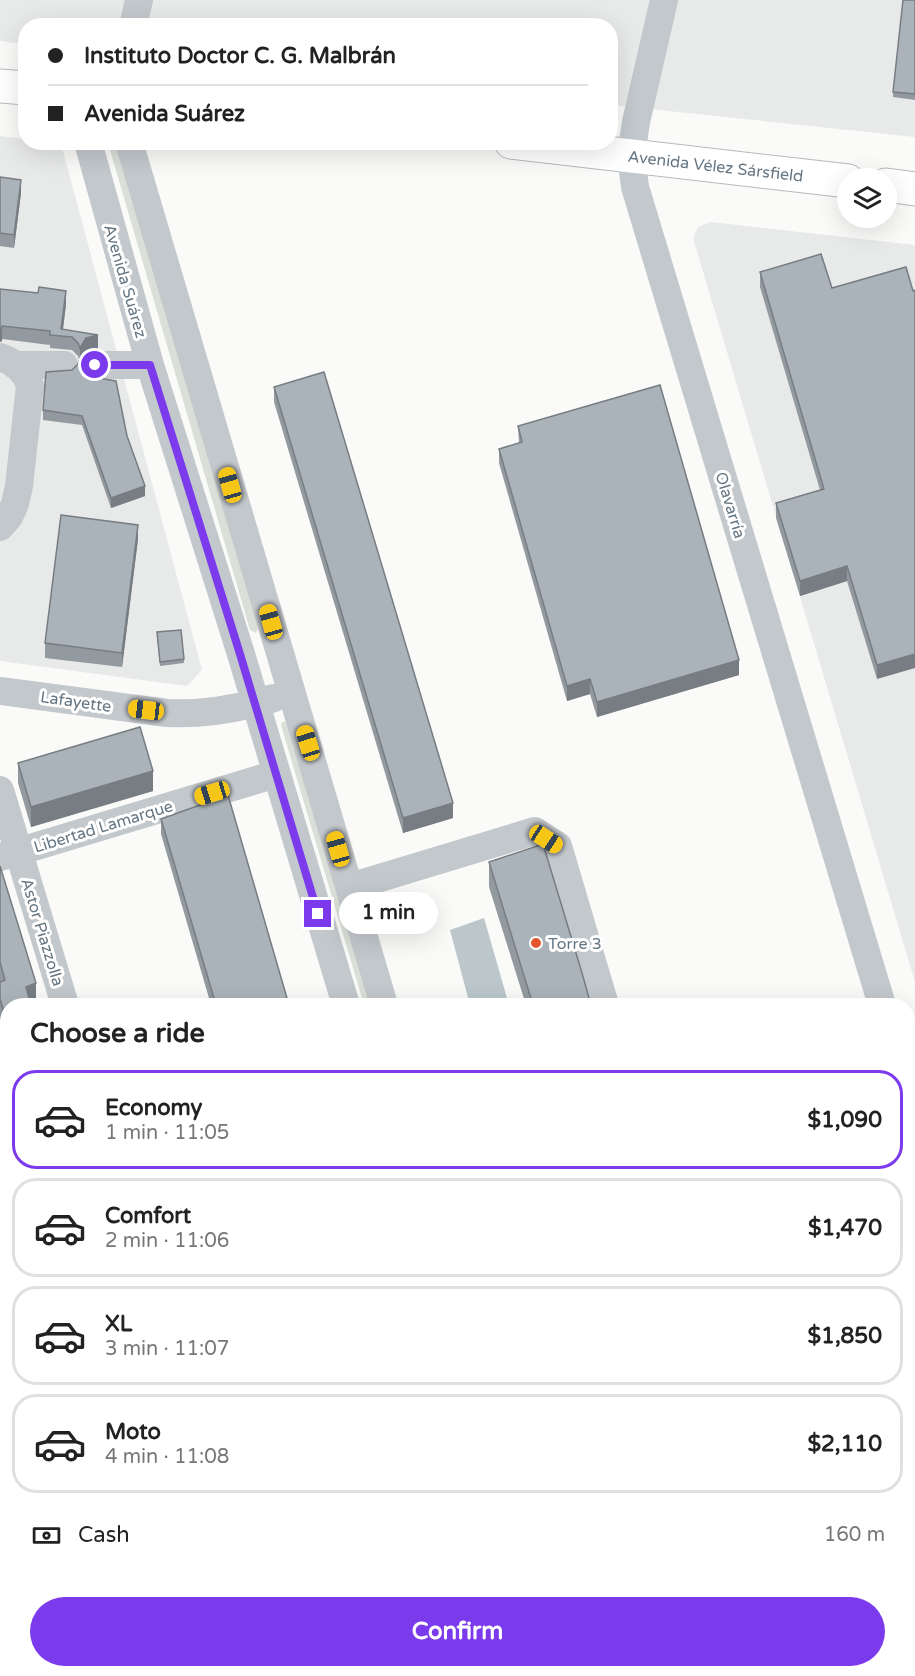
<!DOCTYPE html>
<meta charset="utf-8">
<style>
body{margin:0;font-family:"Varela Round",sans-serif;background:#f6f6f6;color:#222;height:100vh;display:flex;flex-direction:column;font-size:22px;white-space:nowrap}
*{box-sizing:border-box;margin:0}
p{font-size:20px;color:#767676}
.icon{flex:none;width:33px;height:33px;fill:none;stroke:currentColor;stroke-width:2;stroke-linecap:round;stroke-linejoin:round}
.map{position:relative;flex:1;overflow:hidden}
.drawer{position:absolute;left:0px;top:998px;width:915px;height:680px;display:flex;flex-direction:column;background:#fff;border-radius:24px 24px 0 0;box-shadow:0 6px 24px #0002}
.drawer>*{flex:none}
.banner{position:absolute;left:18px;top:18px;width:600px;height:132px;border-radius:24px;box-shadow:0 6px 24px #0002;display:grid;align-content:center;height:132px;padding:0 30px;background:#fff}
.tools{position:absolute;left:837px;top:168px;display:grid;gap:12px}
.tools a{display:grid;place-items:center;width:60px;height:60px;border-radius:50%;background:#fff;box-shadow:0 6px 24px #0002;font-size:30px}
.end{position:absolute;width:27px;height:27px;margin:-14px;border:8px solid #7c3aed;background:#fff;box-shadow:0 0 0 3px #fff}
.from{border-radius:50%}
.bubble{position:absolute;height:42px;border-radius:21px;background:#fff;box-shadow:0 6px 24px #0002;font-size:20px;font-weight:800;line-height:42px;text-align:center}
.car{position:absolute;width:18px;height:36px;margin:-18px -9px;border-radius:8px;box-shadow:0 0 4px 2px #0007;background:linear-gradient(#f5c518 24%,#345 0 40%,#f5c518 0 76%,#345 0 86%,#f5c518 0)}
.banner b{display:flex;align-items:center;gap:21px;height:57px;font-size:22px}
.banner b+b{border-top:2px solid #e0e0e0}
.banner i{width:15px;height:15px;background:#222}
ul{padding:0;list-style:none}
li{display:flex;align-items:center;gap:18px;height:99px;margin:0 12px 9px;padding:0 18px;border:3px solid #e0e0e0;border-radius:24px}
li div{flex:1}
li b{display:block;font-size:22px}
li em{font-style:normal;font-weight:800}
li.on{border-color:#7c3aed}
li>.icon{width:54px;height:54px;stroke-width:1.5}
h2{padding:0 30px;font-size:27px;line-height:72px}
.pay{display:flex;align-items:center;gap:15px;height:66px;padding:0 30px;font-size:22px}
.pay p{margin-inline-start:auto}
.button{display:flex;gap:12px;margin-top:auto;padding:12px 30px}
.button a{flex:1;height:69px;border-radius:36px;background:#7c3aed;color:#fff;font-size:24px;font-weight:800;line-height:69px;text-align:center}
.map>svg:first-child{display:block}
.built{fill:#e8e9e9}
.green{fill:#dadfd7}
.water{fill:#bbc7cb}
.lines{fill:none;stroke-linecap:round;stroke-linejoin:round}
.major-casing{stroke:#b5babe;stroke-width:35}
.path{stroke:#bbbfc2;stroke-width:4;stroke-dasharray:3 3;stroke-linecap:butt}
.minor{stroke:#c3c8cc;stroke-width:28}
.major{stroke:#fff;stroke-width:33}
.wall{fill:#929a9f}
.shaded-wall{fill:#777d82}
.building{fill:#aab3b9;stroke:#777d82;stroke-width:1.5}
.route{stroke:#7c3aed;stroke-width:8}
.poi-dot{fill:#e4572e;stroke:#fff;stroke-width:2}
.labels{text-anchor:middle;stroke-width:6;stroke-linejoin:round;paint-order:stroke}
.street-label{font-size:16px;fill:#657683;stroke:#fff}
.poi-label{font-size:16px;fill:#657683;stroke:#fff;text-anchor:start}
</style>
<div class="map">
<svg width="915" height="1676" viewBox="0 0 915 1676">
<rect width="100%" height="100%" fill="#fafaf8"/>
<path class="built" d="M 0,0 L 915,0 L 915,137 L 611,105 L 610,26 L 26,26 L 25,44 L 0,41 Z
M 0,136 L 25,139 L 26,142 L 51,143 L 63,151 L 202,670 L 187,686 L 0,661 Z
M 710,222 L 915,245 L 915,982 L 693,238 L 698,227 Z"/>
<path class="green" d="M 108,143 L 117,143 L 258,628 L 256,633 L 250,630 Z
M 287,721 L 373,1005 L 364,1005 L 281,725 L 282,722 Z
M 292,1670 L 513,1670 L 515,1676 L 294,1676 Z
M 605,1670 L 719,1670 L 721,1676 L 607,1676 Z"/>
<path class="water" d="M 484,918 L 509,1005 L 470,1005 L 450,930 Z"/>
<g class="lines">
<defs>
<g id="major">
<path d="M 0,86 L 26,88"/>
<path id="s1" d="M 511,142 L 848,181"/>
<path d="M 886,185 L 915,189"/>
</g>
</defs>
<use href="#major" class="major-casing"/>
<path class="path" d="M 302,1670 L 303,1676
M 488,1670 L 490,1676
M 426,1676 L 429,1670"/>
<path class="minor" d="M 664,0 L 636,122 L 631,156 L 635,187 L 882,1005
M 133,26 L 139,0
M 88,142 L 150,365 L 241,654 L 346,1005
M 129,142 L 384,1005
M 0,357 C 14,362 26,370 30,386 L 19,486 L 15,504 L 9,517 L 0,527
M 15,365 L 64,365
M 95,365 L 150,365
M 0,691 L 167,713 C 204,715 238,709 274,698
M 0,790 L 65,1005
M 0,857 L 276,774
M 350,887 L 535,831 L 558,846 L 605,1005
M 908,1089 L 915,1114
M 0,1438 L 8,1436
M 0,1481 L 8,1479
M 264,1670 L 266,1676
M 542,1670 L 544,1676
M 580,1670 L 582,1676
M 727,1670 L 729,1676"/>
<use href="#major" class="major"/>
</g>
<path class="wall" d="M 915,0 L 915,100 L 893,97 L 893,92 Z
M 0,177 L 21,193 L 14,248 L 0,246 Z
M 906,267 L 877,679 L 847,581 L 800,596 L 776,518 L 776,503 L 820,490 L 760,287 L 760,272 L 832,288 Z
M 0,289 L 66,304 L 63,330 L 98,348 L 86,351 L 80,360 L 93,377 L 127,436 L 145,496 L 111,508 L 82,425 L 43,420 L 43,410 L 72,370 L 78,364 L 79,360 L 78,356 L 72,350 L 50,348 L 50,345 L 2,339 L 2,341 L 0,342 Z
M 274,387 L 453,818 L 403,833 L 274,402 Z
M 518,426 L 739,675 L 597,717 L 590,694 L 567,701 L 499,463 L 499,449 L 519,443 Z
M 138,539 L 122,667 L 45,658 L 45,643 Z
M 157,636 L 184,659 L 184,663 L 160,666 Z
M 18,763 L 153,791 L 31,827 L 18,783 Z
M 161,819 L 289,1005 L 211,1005 L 161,834 Z
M 489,862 L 591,1005 L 526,1005 L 489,887 Z
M 0,866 L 36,1003 L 31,1005 L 8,1005 L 8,1044 L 0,1019 Z
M 915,1425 L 915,1540 L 909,1521 L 908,1522 Z
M 8,1480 L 8,1651 L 0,1625 L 0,1482 Z
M 13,1670 L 75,1670 L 76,1676 L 15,1676 Z
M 187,1670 L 245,1670 L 247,1676 L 188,1676 Z
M 754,1670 L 792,1670 L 794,1676 L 755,1676 Z"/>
<path class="shaded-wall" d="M 21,180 L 21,193 L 14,248 L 14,235 Z
M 66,291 L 66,304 L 62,336 L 61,329 Z
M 2,326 L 2,341 L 0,342 L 0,328 Z
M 98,335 L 98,348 L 86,351 L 80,361 L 80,348 L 86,338 Z
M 145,486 L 145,496 L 111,508 L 111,498 Z
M 138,525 L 138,539 L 122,667 L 122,653 Z
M 847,566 L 847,581 L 800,596 L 800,581 Z
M 915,654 L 915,668 L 877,679 L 877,665 Z
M 739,660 L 739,675 L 597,717 L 597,702 Z
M 590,679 L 590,694 L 567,701 L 567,686 Z
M 153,771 L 153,791 L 31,827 L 31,807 Z
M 453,803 L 453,818 L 403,833 L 403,818 Z
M 36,983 L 36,1003 L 31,1005 L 26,987 Z
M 8,1387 L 8,1407 L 0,1409 L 0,1390 Z"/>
<path class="building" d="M 903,0 L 915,0 L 915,94 L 893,92 Z
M 0,177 L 21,180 L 14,235 L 0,233 Z
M 821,254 L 832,288 L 906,267 L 913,291 L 915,290 L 915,654 L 877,665 L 847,566 L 800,581 L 776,503 L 824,489 L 760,272 Z
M 39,287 L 66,291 L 61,329 L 98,335 L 86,338 L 80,348 L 78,343 L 72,337 L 50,335 L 50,331 L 2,326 L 2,328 L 0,328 L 0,289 L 38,293 Z
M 80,359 L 86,369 L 93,371 L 92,377 L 116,381 L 127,436 L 145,486 L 111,498 L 82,416 L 43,410 L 46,372 L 72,370 L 78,364 Z
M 324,372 L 453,803 L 403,818 L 274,387 Z
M 660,385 L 739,660 L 597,702 L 590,679 L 567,686 L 499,449 L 522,442 L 518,426 Z
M 61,515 L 138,525 L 122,653 L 45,643 Z
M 181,630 L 184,659 L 160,662 L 157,632 Z
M 140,727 L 153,771 L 31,807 L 18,763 Z
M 228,795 L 289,1005 L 216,1005 L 161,819 Z
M 543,844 L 582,973 L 591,1005 L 533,1005 L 489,862 Z
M 0,866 L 36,983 L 26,987 L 31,1005 L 8,1005 L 8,1024 L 0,999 L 0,982 L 5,980 L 0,962 Z
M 8,1339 L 8,1387 L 0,1390 L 0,1341 Z
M 915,1425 L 915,1534 L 909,1515 L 908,1516 L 908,1427 Z
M 8,1480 L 8,1623 L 0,1598 L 0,1482 Z
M 21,1670 L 75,1670 L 76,1676 L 23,1676 Z
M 194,1670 L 245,1670 L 247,1676 L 195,1676 Z
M 759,1670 L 792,1670 L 794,1676 L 761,1676 Z"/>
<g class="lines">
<path class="route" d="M 95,365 L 150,365 L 240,654 L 318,914"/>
</g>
<circle class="poi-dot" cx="536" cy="943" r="6"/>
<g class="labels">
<g class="street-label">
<text dy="6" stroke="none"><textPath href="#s1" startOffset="206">Avenida Vélez Sársfield</textPath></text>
<text transform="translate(126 281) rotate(74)" y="6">Avenida Suárez</text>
<text transform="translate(731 505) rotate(73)" y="6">Olavarría</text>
<text transform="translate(76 701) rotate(8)" y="6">Lafayette</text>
<text transform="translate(103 826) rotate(-17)" y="6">Libertad Lamarque</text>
<text transform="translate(43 932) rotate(73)" y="6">Astor Piazzolla</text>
</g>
<g class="poi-label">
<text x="548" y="949">Torre 3</text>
</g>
</g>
</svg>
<div class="tools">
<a><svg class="icon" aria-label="layers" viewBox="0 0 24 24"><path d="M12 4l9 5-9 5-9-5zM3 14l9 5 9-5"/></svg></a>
</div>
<i class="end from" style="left:95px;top:365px"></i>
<i class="end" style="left:318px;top:914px"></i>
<div class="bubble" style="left:339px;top:892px;width:99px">1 min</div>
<i class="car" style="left:230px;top:485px;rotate:344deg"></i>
<i class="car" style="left:271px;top:622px;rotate:344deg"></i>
<i class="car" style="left:146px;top:710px;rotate:277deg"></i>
<i class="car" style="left:308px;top:743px;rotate:343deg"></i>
<i class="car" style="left:212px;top:793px;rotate:253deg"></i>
<i class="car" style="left:546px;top:839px;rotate:123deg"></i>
<i class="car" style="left:338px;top:849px;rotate:344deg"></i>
<div class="banner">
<b><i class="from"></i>Instituto Doctor C. G. Malbrán</b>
<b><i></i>Avenida Suárez</b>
</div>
<section class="drawer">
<h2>Choose a ride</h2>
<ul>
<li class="on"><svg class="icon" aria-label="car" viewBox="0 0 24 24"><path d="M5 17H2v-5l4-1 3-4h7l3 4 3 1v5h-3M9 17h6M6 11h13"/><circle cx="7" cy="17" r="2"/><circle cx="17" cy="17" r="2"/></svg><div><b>Economy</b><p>1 min · 11:05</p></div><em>$1,090</em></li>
<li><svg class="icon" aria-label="car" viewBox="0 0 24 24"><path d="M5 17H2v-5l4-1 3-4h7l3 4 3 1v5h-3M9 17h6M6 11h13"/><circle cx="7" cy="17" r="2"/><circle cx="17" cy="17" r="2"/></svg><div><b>Comfort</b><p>2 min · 11:06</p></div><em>$1,470</em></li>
<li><svg class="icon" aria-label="car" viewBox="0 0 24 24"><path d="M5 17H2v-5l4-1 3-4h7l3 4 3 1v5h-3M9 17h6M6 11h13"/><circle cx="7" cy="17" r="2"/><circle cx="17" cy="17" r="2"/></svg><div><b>XL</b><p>3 min · 11:07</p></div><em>$1,850</em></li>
<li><svg class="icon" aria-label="car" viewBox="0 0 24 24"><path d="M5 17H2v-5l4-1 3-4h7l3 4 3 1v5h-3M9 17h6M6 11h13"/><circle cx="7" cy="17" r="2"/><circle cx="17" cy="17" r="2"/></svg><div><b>Moto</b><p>4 min · 11:08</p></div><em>$2,110</em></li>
</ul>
<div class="pay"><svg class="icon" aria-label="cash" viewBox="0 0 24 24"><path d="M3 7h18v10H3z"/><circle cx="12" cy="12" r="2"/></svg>Cash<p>160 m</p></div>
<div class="button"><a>Confirm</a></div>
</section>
</div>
